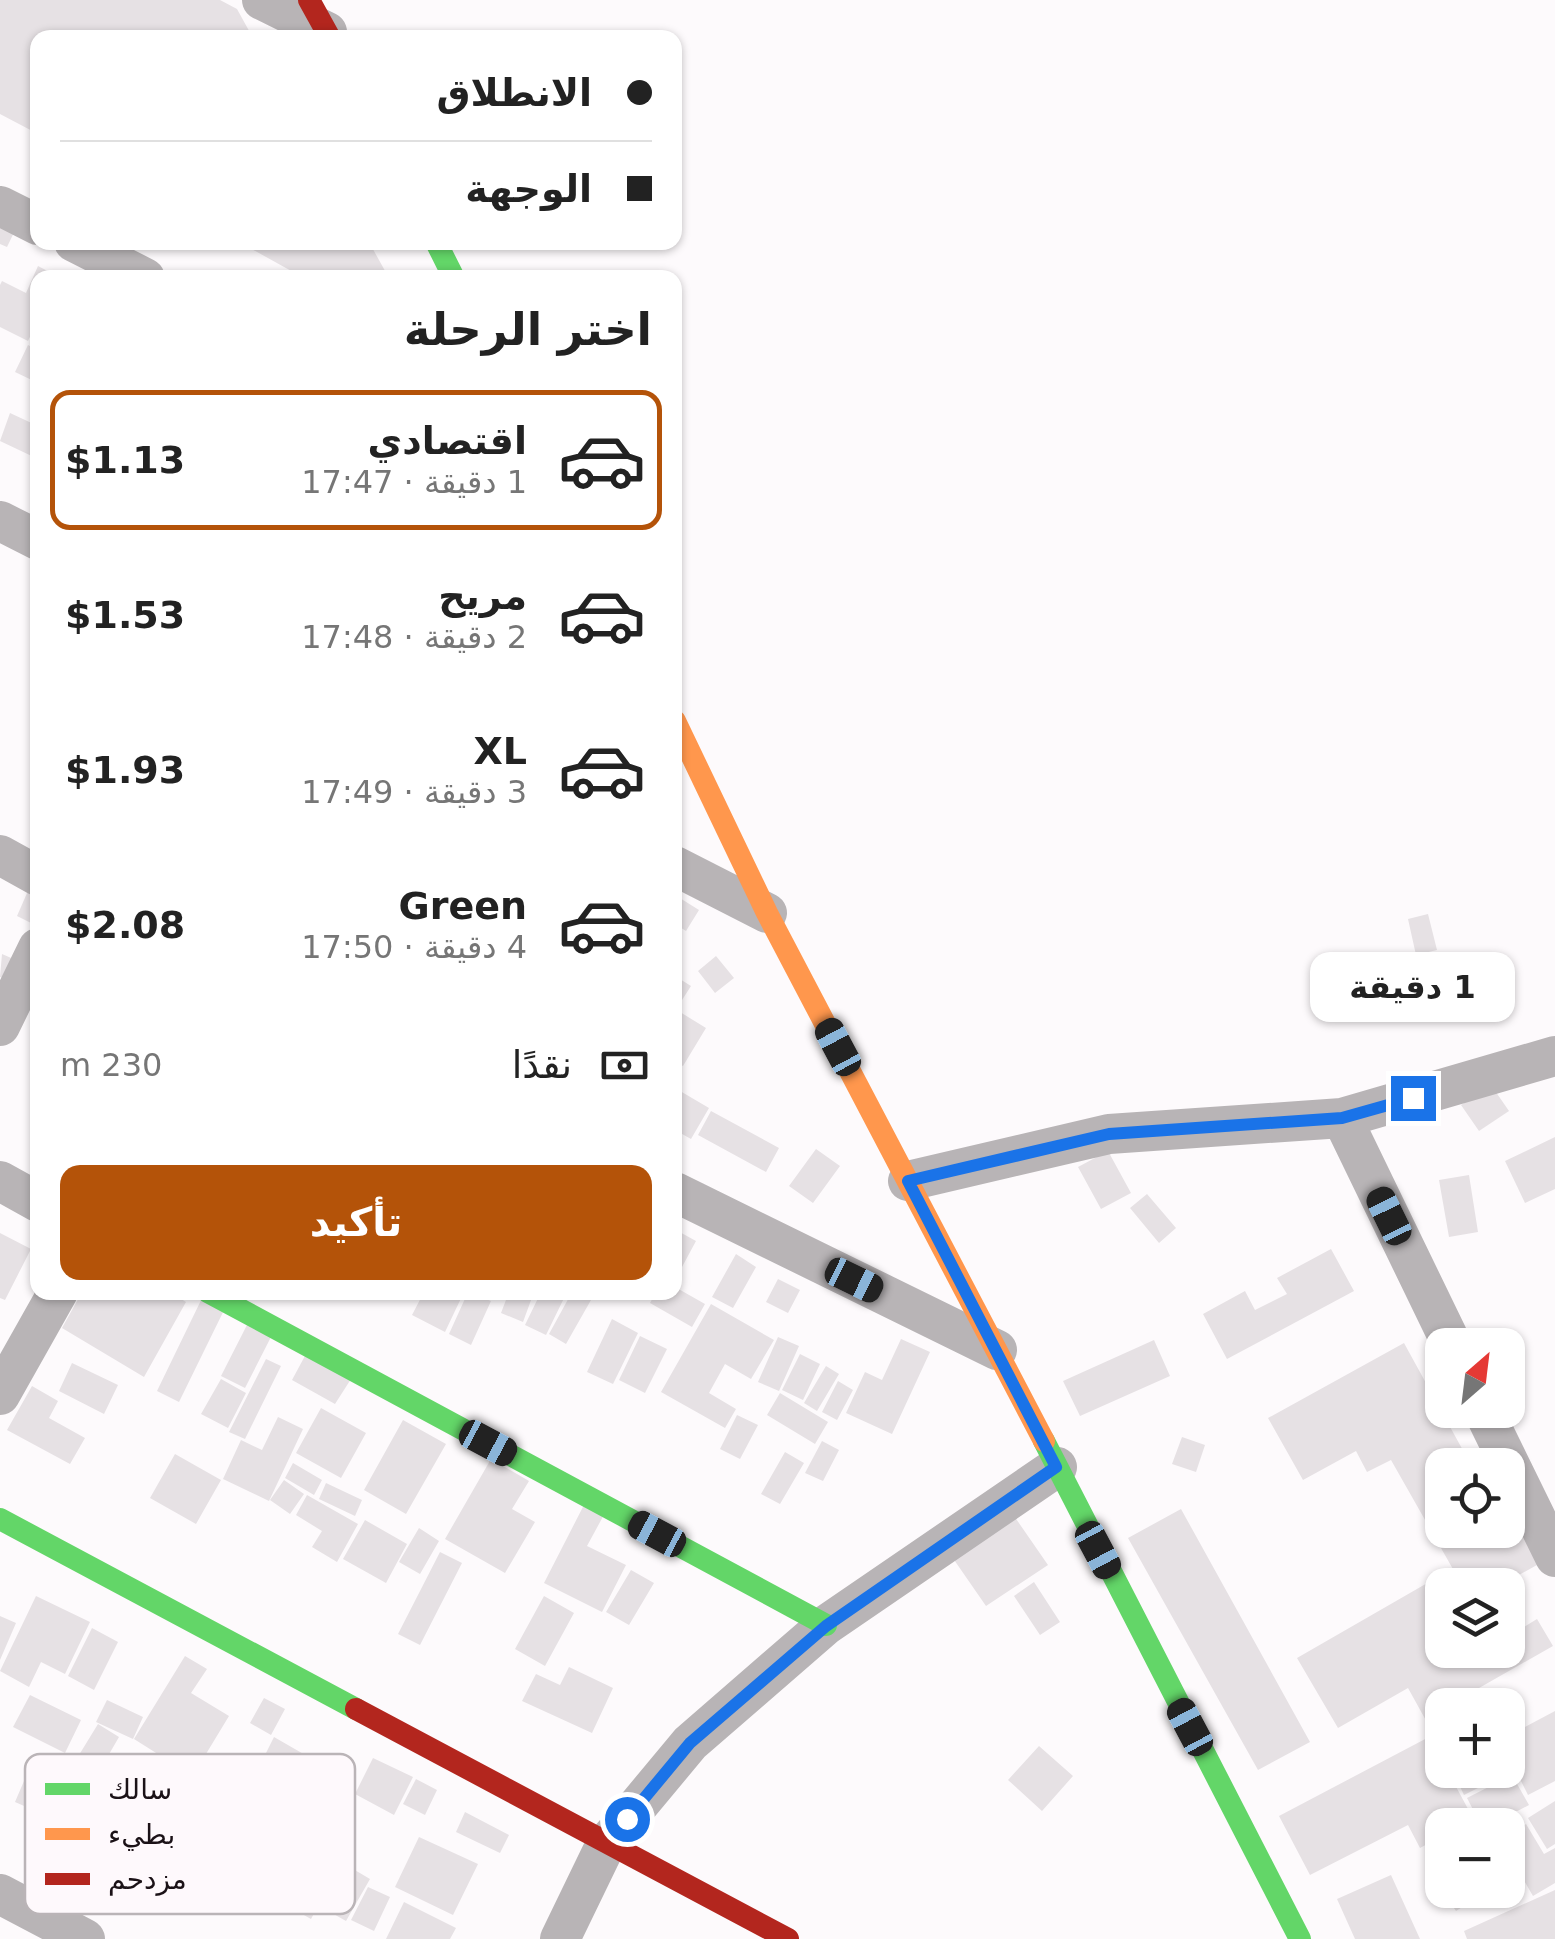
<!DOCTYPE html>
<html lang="ar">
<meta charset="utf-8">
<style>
body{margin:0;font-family:"DejaVu Sans",Vazirmatn,sans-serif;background:#f2f2f2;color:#222;direction:rtl;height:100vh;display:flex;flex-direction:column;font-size:38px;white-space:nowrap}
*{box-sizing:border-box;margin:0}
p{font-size:32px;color:#767676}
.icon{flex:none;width:55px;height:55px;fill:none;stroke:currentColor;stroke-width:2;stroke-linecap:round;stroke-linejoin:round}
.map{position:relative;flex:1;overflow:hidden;direction:ltr}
.drawer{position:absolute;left:30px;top:270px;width:652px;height:1030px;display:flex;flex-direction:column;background:#fff;border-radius:20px;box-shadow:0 2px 8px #0004;direction:rtl}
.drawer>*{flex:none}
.guide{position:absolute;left:30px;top:30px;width:652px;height:220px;border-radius:20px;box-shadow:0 2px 8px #0004;direction:rtl;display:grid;align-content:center;height:220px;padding:0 30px;background:#fff}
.needle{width:65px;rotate:28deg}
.controls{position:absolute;left:1425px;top:1328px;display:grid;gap:20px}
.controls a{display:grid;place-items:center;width:100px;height:100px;border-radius:20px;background:#fff;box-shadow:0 2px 8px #0004;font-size:50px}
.end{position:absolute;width:45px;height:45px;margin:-22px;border:12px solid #1a73e8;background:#fff;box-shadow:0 0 0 5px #fff}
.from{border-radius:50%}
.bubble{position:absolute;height:70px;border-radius:20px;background:#fff;box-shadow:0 2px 8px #0004;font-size:32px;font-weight:700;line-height:70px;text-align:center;direction:rtl}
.car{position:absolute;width:30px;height:60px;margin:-30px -15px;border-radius:12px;box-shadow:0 0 8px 2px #0007;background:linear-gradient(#222 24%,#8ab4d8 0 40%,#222 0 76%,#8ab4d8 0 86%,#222 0)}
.guide b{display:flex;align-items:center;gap:35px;height:95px;font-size:38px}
.guide b+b{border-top:2px solid #e0e0e0}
.guide i{width:25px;height:25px;background:#222}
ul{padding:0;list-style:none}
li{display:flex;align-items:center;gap:30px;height:140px;margin:0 20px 15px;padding:0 10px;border:5px solid transparent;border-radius:20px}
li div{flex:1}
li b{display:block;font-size:38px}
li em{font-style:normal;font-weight:700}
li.active{border-color:#b45309}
li>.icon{width:90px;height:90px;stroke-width:1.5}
h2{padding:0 30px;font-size:45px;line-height:120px}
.pay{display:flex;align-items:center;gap:25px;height:110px;padding:0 30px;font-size:38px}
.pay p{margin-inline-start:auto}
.action{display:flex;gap:20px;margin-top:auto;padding:20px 30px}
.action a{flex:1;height:115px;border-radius:20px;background:#b45309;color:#fff;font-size:40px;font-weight:700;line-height:115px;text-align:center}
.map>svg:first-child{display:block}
.building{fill:#e6e1e4}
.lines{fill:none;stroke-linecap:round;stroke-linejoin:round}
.street{stroke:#b8b4b6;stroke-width:40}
.fast{stroke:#63d668;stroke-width:22}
.slow{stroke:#ff974d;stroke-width:22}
.jam{stroke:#b3261e;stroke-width:22}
.route{stroke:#1a73e8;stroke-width:12}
.key{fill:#fef9fc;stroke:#bab4b7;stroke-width:2.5}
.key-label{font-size:28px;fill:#1b1217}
</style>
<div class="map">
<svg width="1555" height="1939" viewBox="0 0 1555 1939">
<rect width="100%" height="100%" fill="#fdfafc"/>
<path class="building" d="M 0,0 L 220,0 L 237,9 L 253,38 L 38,38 L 38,134 L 0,114 Z
M 0,210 L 20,220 L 7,247 L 0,244 Z
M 239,242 L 369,242 L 389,278 L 304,278 Z
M 38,266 L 61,278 L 38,278 L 38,320 L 28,341 L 0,327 L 0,285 L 2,281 L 26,293 Z
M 28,345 L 38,350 L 38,383 L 15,372 Z
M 10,413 L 38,426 L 38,459 L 0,441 Z
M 31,884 L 38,887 L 38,908 L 31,923 L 17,916 Z
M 675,895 L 699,910 L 686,931 L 675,924 Z
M 1428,914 L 1437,950 L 1416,955 L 1408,919 Z
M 2,954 L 25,964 L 17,983 L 0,977 Z
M 716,956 L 734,978 L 715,993 L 698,971 Z
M 675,976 L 691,986 L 675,1011 Z
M 680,1012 L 706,1028 L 683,1066 L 675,1062 L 675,1022 Z
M 1491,1085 L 1509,1111 L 1479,1131 L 1461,1105 Z
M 675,1088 L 709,1108 L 691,1139 L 675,1130 Z
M 711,1111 L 779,1148 L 766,1172 L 698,1135 Z
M 1555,1137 L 1555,1189 L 1525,1203 L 1505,1161 Z
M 816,1149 L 840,1166 L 813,1203 L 789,1186 Z
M 1108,1151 L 1131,1193 L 1101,1209 L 1078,1167 Z
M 1469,1175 L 1478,1232 L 1449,1237 L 1439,1180 Z
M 1147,1194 L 1176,1228 L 1159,1243 L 1130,1208 Z
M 676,1230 L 696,1241 L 682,1267 L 675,1263 Z
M 0,1233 L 31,1249 L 5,1300 L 0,1298 Z
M 1331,1249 L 1354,1291 L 1227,1359 L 1203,1314 L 1245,1291 L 1255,1310 L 1287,1294 L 1277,1278 Z
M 736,1254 L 756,1267 L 733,1308 L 712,1297 Z
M 778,1279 L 800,1290 L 788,1313 L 766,1302 Z
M 675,1287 L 705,1304 L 692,1327 L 650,1303 L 656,1292 L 675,1292 Z
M 82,1292 L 170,1292 L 186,1302 L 144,1377 L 62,1328 Z
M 205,1292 L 228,1302 L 179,1402 L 157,1391 Z
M 424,1292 L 464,1292 L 445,1332 L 412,1315 Z
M 468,1292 L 491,1301 L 471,1345 L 449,1334 Z
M 509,1292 L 534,1292 L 523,1322 L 501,1313 Z
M 541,1292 L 567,1292 L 546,1335 L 525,1325 Z
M 572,1292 L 591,1300 L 566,1344 L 549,1334 Z
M 711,1304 L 774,1340 L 751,1379 L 725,1364 L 709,1393 L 736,1409 L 725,1428 L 661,1392 Z
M 612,1319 L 638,1333 L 613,1384 L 587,1372 Z
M 248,1323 L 272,1335 L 245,1388 L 221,1376 Z
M 640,1336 L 667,1349 L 645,1393 L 619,1380 Z
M 778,1337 L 799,1346 L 779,1391 L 758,1382 Z
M 901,1339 L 930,1352 L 892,1434 L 846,1413 L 865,1372 L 882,1380 Z
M 1154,1340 L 1170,1376 L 1080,1416 L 1063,1381 Z
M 1404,1343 L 1471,1465 L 1442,1465 L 1442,1530 L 1508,1530 L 1508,1510 L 1522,1501 L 1553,1556 L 1501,1585 L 1462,1585 L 1391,1460 L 1367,1472 L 1356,1451 L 1303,1480 L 1268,1418 Z
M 306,1354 L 351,1379 L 335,1404 L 292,1380 Z
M 800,1354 L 820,1364 L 803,1400 L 782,1390 Z
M 266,1359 L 281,1366 L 245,1439 L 229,1432 Z
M 72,1363 L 118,1385 L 104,1414 L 59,1391 Z
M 826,1366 L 839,1374 L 817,1411 L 804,1403 Z
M 221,1379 L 246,1393 L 228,1428 L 201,1414 Z
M 838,1381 L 853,1390 L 837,1420 L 822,1412 Z
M 32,1386 L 58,1401 L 49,1418 L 85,1438 L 70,1464 L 7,1430 Z
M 780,1393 L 828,1422 L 815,1444 L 767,1415 Z
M 321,1408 L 366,1433 L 341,1478 L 296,1453 Z
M 737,1415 L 758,1425 L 740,1459 L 720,1449 Z
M 278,1417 L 303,1429 L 269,1501 L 223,1479 L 241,1440 L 262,1450 Z
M 403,1420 L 446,1444 L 406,1514 L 364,1490 Z
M 1182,1437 L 1205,1445 L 1196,1472 L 1172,1464 Z
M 822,1441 L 839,1450 L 823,1481 L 805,1473 Z
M 785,1452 L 804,1463 L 780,1504 L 761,1494 Z
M 175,1454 L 221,1480 L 196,1524 L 150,1498 Z
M 491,1459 L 529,1481 L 512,1509 L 535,1522 L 505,1573 L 445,1539 Z
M 293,1463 L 322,1480 L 314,1495 L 285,1478 Z
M 284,1480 L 304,1494 L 290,1514 L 270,1500 Z
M 326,1483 L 362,1500 L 355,1516 L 319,1499 Z
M 307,1495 L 358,1524 L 337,1562 L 312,1547 L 322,1531 L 296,1515 Z
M 586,1501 L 606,1511 L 587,1546 L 626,1565 L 602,1612 L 544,1583 Z
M 1181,1509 L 1310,1742 L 1258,1770 L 1128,1538 Z
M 1012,1513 L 1048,1565 L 986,1606 L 950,1554 Z
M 365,1520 L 407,1544 L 386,1583 L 343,1559 Z
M 419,1528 L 439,1541 L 420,1574 L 399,1562 Z
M 440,1552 L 462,1563 L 420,1645 L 398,1634 Z
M 631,1570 L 654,1583 L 629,1625 L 606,1612 Z
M 1443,1574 L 1450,1585 L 1442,1585 L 1442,1650 L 1508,1650 L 1508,1637 L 1537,1619 L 1553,1646 L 1472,1692 L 1480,1705 L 1442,1705 L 1442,1730 L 1434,1735 L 1408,1688 L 1338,1728 L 1297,1658 Z
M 1034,1582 L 1060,1622 L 1040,1635 L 1014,1596 Z
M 36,1596 L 90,1622 L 65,1674 L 41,1662 L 29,1687 L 0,1671 Z
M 544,1596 L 574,1613 L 545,1666 L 515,1649 Z
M 0,1616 L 16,1623 L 0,1660 Z
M 92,1628 L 118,1642 L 94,1690 L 68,1676 Z
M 185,1656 L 207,1669 L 191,1693 L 229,1716 L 169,1815 L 148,1802 L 172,1763 L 134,1739 Z
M 569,1667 L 613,1688 L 592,1733 L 522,1701 L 536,1674 L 560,1685 Z
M 30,1695 L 81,1720 L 65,1753 L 13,1727 Z
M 264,1698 L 285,1709 L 271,1735 L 250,1723 Z
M 107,1700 L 143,1717 L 133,1739 L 96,1722 Z
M 1555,1711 L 1555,1781 L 1528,1795 L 1508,1755 L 1508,1736 Z
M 98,1724 L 119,1737 L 101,1768 L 79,1755 Z
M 274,1737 L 307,1756 L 298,1773 L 265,1755 Z
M 1429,1737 L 1442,1762 L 1442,1770 L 1447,1770 L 1474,1820 L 1463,1825 L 1442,1825 L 1442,1836 L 1420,1848 L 1408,1825 L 1310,1875 L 1279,1816 Z
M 1039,1746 L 1073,1776 L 1042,1811 L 1008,1780 Z
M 373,1758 L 413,1777 L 394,1815 L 355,1794 Z
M 1508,1760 L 1514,1770 L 1464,1795 L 1452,1770 L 1508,1770 Z
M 27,1774 L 59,1789 L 47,1816 L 15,1802 Z
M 1512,1775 L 1529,1805 L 1491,1825 L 1481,1825 L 1467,1798 Z
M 416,1779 L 437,1790 L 425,1815 L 403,1804 Z
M 1555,1801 L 1555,1844 L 1547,1849 L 1528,1818 Z
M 465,1812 L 509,1835 L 500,1853 L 456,1832 Z
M 1526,1824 L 1544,1854 L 1555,1848 L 1555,1883 L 1533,1896 L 1508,1853 L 1508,1835 Z
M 299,1834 L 344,1859 L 311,1919 L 266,1894 Z
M 419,1837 L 478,1864 L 453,1915 L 395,1887 Z
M 348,1866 L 370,1879 L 346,1921 L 323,1908 Z
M 1442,1871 L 1442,1890 L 1489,1890 L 1456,1911 L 1433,1877 Z
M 1391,1875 L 1420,1939 L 1355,1939 L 1337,1899 Z
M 368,1887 L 390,1897 L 374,1931 L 351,1920 Z
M 1555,1890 L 1555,1939 L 1467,1939 L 1464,1931 Z
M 404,1902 L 456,1928 L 450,1939 L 386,1939 Z"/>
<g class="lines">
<path class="street" d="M 262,0 L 327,32
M 0,206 L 38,225
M 74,242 L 145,278
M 0,521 L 38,540
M 0,855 L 38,876
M 675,866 L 767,913
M 0,1026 L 38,948
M 1342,1118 L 1452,1345
M 0,1181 L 38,1202
M 908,1181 L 1109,1134 L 1342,1118 L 1555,1056
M 675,1192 L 997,1350
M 0,1395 L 58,1292
M 1483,1410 L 1555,1557
M 0,1894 L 85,1939
M 560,1939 L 606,1844 L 690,1743 L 826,1625 L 1057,1467"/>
<path class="fast" d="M 436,242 L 454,278
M 208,1292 L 826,1625
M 1044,1441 L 1300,1939
M 0,1519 L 356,1709"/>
<path class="slow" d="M 675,721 L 767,913 L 1044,1441"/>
<path class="jam" d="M 309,0 L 330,38
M 356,1709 L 788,1939"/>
</g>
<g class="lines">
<path class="route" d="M 627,1819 L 690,1743 L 826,1626 L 1056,1467 L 908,1181 L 1109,1134 L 1342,1118 L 1413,1098"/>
</g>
<rect x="25" y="1754" width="330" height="160" rx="15" class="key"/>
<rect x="45" y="1783" width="45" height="12" fill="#63d668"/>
<rect x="45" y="1828" width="45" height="12" fill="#ff974d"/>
<rect x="45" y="1873" width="45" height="12" fill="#b3261e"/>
<g class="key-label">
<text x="108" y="1799">سالك</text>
<text x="108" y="1844">بطيء</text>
<text x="108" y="1889">مزدحم</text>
</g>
</svg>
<div class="controls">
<a><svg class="needle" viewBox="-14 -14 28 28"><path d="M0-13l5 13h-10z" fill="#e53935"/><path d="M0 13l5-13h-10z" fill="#767676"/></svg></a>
<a><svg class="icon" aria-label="locate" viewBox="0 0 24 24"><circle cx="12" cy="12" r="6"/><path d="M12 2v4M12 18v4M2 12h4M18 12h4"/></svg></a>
<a><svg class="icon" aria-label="layers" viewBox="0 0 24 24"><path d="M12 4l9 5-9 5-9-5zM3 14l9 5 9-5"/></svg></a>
<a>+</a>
<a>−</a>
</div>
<i class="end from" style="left:627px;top:1819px"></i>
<i class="end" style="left:1413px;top:1098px"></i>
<div class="bubble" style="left:1310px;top:952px;width:205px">1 دقيقة</div>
<i class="car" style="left:838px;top:1047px;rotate:332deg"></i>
<i class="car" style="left:1389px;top:1216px;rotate:334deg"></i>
<i class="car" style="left:854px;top:1280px;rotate:116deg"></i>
<i class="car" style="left:488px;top:1443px;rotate:118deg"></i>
<i class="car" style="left:657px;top:1534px;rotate:298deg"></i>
<i class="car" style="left:1098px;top:1550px;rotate:152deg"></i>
<i class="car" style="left:1190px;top:1727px;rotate:332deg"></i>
<div class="guide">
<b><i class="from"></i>الانطلاق</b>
<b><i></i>الوجهة</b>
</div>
<section class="drawer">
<h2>اختر الرحلة</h2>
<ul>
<li class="active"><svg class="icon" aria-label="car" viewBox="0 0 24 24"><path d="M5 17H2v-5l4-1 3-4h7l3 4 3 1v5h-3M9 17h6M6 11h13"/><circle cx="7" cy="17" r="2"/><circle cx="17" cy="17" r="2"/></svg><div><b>اقتصادي</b><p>1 دقيقة · 17:47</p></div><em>$1.13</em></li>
<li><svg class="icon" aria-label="car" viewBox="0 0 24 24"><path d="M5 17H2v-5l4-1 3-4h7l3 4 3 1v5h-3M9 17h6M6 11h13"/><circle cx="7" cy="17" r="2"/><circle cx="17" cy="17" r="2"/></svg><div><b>مريح</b><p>2 دقيقة · 17:48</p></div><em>$1.53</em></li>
<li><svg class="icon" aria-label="car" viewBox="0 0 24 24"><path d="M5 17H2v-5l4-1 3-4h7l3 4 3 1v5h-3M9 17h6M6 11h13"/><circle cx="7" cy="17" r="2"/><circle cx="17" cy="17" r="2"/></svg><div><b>XL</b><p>3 دقيقة · 17:49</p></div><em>$1.93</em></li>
<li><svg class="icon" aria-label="car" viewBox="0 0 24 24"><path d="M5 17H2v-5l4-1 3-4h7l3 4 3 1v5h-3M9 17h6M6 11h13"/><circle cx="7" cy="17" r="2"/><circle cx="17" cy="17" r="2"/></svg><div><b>Green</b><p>4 دقيقة · 17:50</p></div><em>$2.08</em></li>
</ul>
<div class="pay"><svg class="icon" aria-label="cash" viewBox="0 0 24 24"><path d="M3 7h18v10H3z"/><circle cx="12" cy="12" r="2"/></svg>نقدًا<p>230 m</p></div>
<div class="action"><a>تأكيد</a></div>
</section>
</div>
